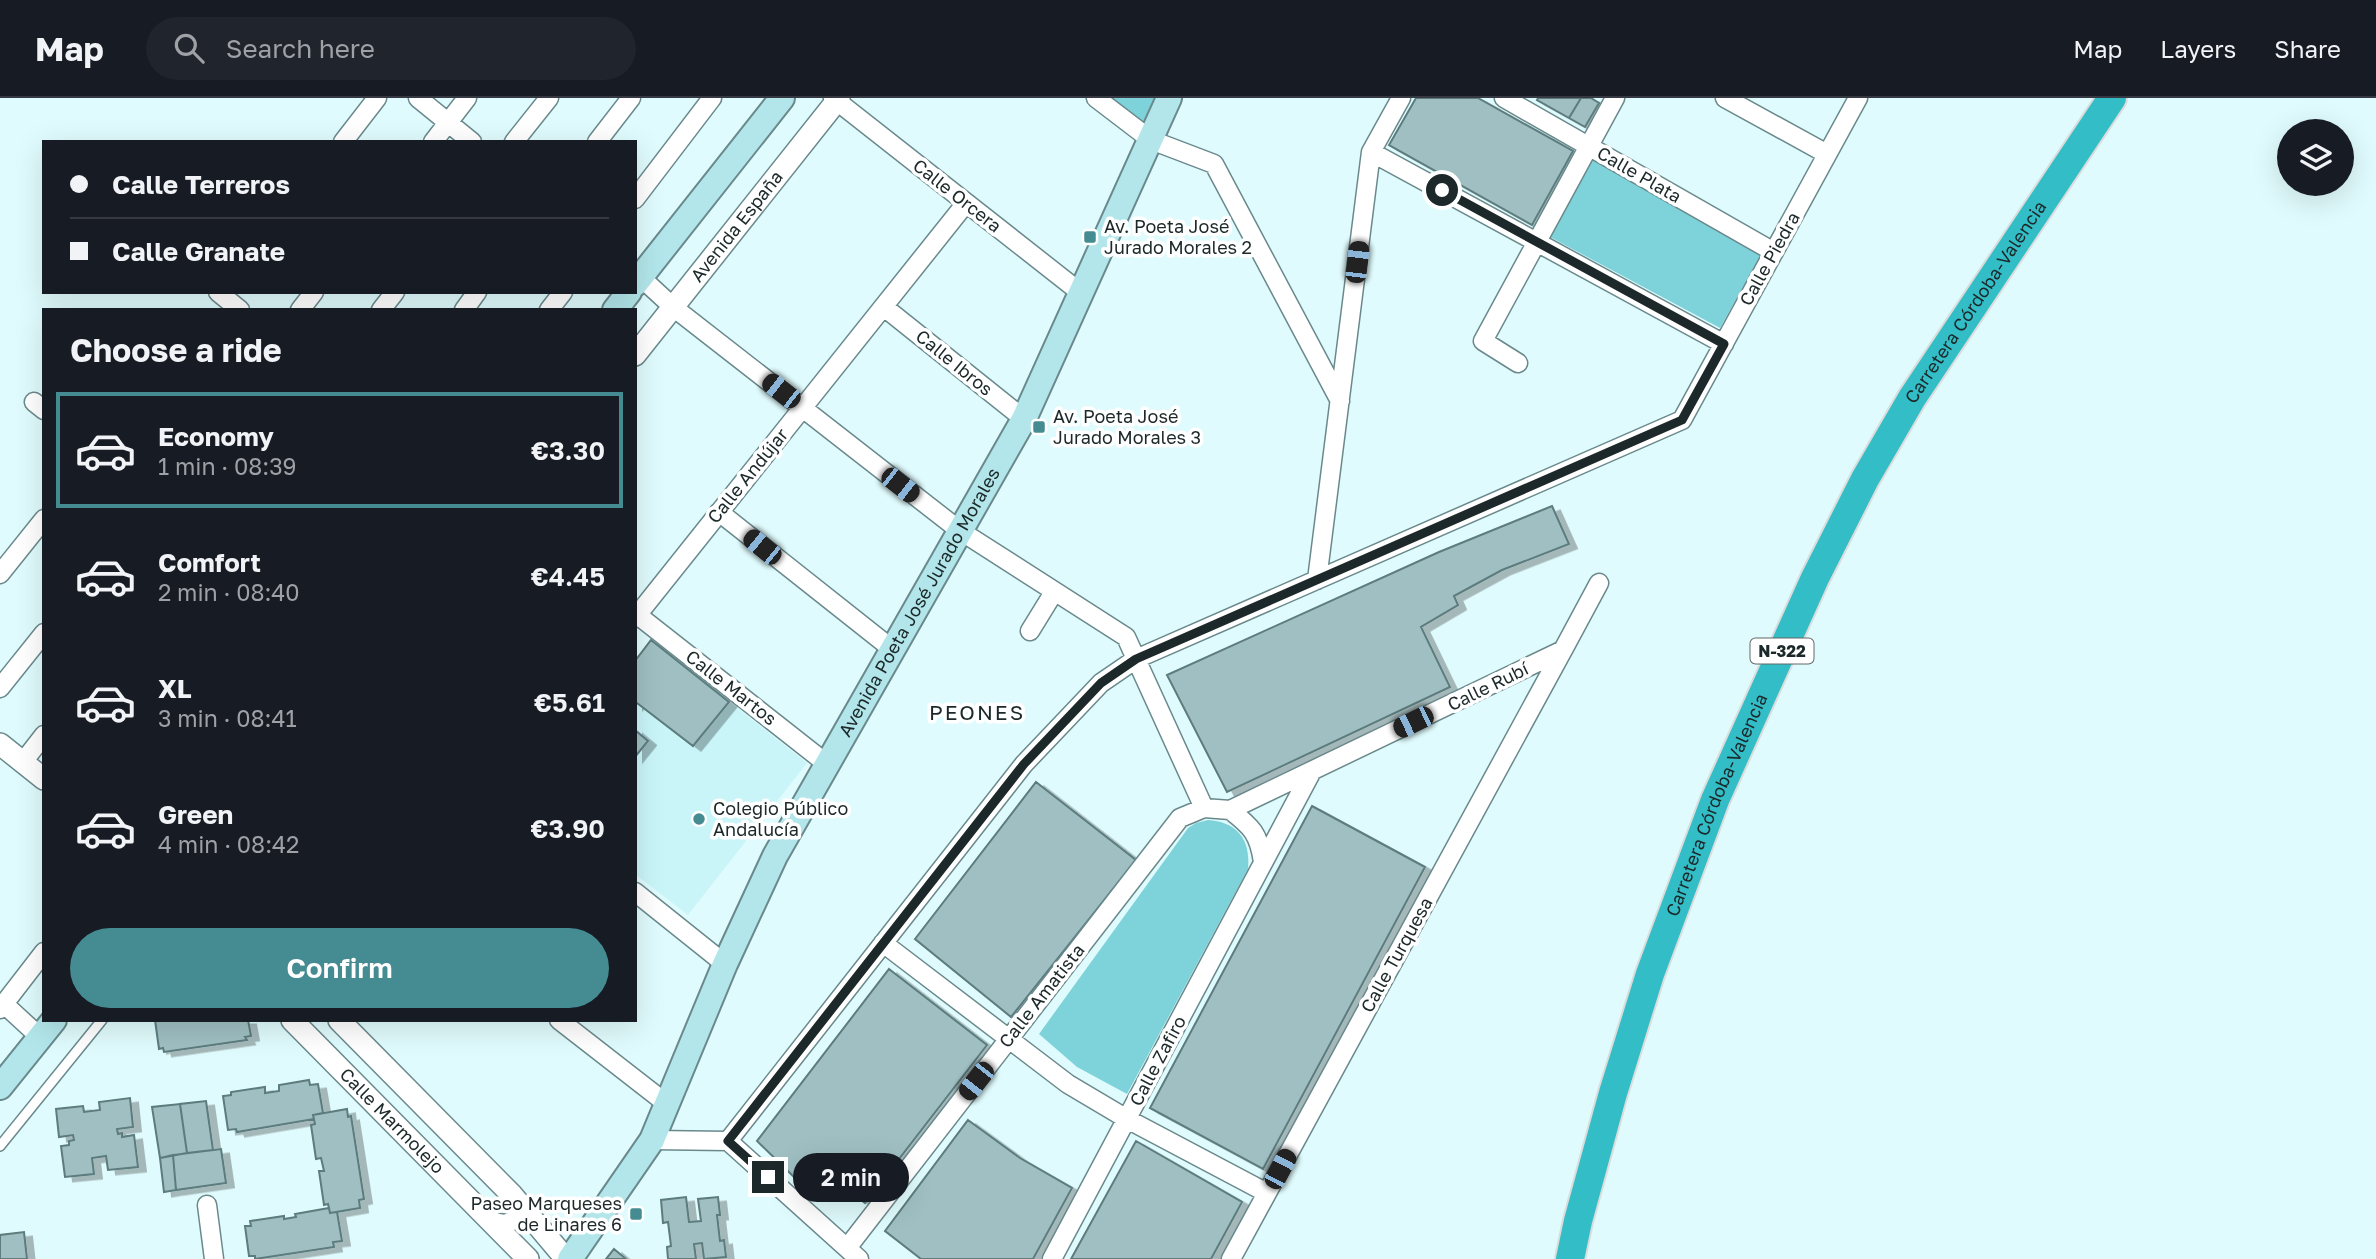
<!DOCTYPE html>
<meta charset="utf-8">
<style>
body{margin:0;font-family:"Golos Text",sans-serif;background:#20242c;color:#f1f3f6;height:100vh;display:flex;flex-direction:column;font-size:26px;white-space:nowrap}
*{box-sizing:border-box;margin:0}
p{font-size:23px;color:#9ea1a6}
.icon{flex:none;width:38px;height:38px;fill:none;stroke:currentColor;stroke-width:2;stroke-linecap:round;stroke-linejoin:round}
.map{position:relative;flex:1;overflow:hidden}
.panel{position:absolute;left:42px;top:210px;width:595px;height:714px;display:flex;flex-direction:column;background:#171b24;border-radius:0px;box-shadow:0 7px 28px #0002}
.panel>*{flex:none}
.guide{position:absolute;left:42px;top:42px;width:595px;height:154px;border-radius:0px;box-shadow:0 7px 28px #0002;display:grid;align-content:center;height:154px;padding:0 28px;background:#171b24}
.buttons{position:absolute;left:2277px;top:21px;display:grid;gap:14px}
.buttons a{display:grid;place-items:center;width:77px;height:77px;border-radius:50%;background:#171b24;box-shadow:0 7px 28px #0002;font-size:35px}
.end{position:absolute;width:32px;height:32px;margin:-16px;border:9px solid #1c2829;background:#fff;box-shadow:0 0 0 4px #fff}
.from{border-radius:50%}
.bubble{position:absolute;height:49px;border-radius:24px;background:#171b24;box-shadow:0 7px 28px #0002;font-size:23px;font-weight:600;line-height:49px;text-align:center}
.car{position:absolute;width:21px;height:42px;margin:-21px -10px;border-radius:9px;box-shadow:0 0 5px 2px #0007;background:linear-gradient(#222 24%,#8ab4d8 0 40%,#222 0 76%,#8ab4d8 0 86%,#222 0)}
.guide b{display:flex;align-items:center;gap:24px;height:66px;font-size:26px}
.guide b+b{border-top:2px solid #363941}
.guide i{width:18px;height:18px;background:#f1f3f6}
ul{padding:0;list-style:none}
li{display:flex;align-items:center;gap:21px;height:116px;margin:0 14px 10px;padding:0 14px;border:4px solid transparent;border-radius:0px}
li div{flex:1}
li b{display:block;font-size:26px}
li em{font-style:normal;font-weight:600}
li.on{border-color:#458c92}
li>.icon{width:63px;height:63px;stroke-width:1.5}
h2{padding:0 28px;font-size:32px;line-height:84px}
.action{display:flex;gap:14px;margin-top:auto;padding:14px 28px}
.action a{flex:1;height:80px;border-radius:42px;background:#458c92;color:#fff;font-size:28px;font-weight:600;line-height:80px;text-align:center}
header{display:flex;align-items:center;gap:42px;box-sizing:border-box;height:98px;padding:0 35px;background:#171b24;border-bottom:2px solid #363941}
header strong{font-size:33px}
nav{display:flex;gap:38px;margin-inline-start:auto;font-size:24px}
.search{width:490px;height:63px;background:#20242c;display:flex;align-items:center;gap:18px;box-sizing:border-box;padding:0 24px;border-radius:38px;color:#9ea1a6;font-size:26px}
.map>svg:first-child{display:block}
.built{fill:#c9f5f9}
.green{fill:#7ed3db}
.building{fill:#9fbfc2;stroke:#5c7b7d;stroke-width:2;filter:url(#shadow)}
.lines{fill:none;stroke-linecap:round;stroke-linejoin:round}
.service-casing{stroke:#6a898c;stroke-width:12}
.minor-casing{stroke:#6a898c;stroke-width:21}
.tertiary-casing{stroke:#6a898c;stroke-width:24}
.secondary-casing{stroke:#6a898c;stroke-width:28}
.trunk-casing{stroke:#dbdddd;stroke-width:32}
.service{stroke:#fff;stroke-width:9}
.minor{stroke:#fff;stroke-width:18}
.tertiary{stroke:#fff;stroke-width:21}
.secondary{stroke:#b2e6ea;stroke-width:24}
.trunk{stroke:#33bec7;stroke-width:28}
.route{stroke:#1c2829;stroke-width:9}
.poi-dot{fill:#458c92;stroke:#fff;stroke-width:2.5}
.labels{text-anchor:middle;stroke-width:7;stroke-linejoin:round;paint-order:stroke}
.shield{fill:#fff;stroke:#606869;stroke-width:2}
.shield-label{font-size:16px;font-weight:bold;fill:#1c2829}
.street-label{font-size:18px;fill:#1c2829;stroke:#fff}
.poi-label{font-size:18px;fill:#1c2829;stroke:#fff;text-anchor:start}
.quarter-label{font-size:21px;letter-spacing:2px;fill:#1c2829;stroke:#fff}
</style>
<header>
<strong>Map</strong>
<div class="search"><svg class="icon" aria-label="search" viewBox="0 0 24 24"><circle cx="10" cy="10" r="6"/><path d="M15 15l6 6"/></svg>Search here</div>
<nav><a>Map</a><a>Layers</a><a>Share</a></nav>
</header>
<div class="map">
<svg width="2376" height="1161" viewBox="0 0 2376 1161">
<defs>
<filter id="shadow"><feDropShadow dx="8" dy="4.5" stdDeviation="0" flood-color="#0004"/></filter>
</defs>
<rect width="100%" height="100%" fill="#e0fbfd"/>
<path class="built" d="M 651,542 L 807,665 L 688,817 L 635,776 L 635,563 Z"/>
<path class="green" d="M 1106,0 L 1156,0 L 1144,29 Z
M 1593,61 L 1761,157 L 1720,230 L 1550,139 Z
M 1208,722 C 1237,724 1251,741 1248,771 L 1127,996 L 1077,969 L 1039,936 L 1188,730 L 1196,725 Z"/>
<path class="building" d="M 1416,0 L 1478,0 L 1573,53 L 1532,127 L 1389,47 Z
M 1538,0 L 1581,0 L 1569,20 L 1537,2 Z
M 1581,0 L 1591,0 L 1599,5 L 1585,29 L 1569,20 Z
M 1552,408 L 1569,446 L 1502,472 L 1454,498 L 1458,507 L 1421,529 L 1450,589 L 1227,694 L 1167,577 L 1439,454 Z
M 651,542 L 729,604 L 693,648 L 637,605 L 635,607 L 635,563 Z
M 635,632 L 648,643 L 635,659 Z
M 1036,684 L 1136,762 L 1011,919 L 915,841 Z
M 1312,708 L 1425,769 L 1263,1071 L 1150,1010 Z
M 889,871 L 987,947 L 865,1105 L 811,1063 L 797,1082 L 757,1043 Z
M 155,922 L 248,922 L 251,938 L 245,939 L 247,942 L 164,954 L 163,950 L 159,951 Z
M 309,982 L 310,987 L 318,986 L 323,1015 L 313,1017 L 314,1021 L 237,1034 L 236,1031 L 228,1032 L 223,998 L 231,997 L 231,994 L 265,989 L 265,995 L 279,993 L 279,987 Z
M 130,1000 L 133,1029 L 117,1031 L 118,1036 L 122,1035 L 122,1039 L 134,1037 L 138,1069 L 108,1072 L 106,1058 L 92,1060 L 94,1076 L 65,1079 L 61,1048 L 69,1047 L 69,1043 L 74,1042 L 73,1037 L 59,1039 L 56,1011 L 83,1008 L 84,1014 L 100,1012 L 99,1004 Z
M 206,1003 L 213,1052 L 187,1055 L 180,1006 Z
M 180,1006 L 187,1055 L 160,1060 L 152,1009 Z
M 347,1011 L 348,1019 L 351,1018 L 364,1101 L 359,1102 L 360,1110 L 330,1115 L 328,1106 L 324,1107 L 319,1073 L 324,1073 L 321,1060 L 316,1061 L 311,1027 L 315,1026 L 313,1017 Z
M 968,1022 L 1020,1060 L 1072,1090 L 1033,1161 L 921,1161 L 885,1133 Z
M 1136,1043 L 1242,1104 L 1211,1161 L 1071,1161 Z
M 221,1051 L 226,1085 L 176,1092 L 173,1057 Z
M 173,1057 L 176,1092 L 164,1094 L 160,1060 Z
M 686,1099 L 689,1124 L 701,1123 L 698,1101 L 718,1099 L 720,1117 L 717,1117 L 720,1143 L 724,1142 L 726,1159 L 704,1161 L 702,1145 L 694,1146 L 696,1161 L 668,1161 L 667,1149 L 671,1148 L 668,1124 L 663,1125 L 661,1102 Z
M 329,1110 L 330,1115 L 337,1114 L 342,1143 L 333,1144 L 334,1149 L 255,1161 L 255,1158 L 249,1158 L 245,1128 L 251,1128 L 250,1123 L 284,1118 L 284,1121 L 296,1119 L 295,1116 Z
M 24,1134 L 27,1161 L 0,1161 L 0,1137 Z
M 614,1151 L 626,1161 L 606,1161 Z"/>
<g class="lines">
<defs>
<path id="service" d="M 0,1048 L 102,922"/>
<path id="minor" d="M 418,0 L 472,44
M 833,0 L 1081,195
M 1096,0 L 1151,42 L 1214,66 L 1340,303
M 1504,0 L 1774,154
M 1725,0 L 1827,56
M 343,44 L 377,0
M 433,44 L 467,0
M 514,44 L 549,0
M 597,44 L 631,0
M 1371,54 L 1724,246
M 635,101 L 712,0
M 635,174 L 673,209 L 959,432 L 1126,539 L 1204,710
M 218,194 L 240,212
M 884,209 L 1024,321
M 300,212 L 314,194
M 381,212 L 395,194
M 464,212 L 477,194
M 549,212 L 563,194
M 1518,265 L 1483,243 L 1615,0
M 34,304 L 44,312
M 719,414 L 892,551
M 0,476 L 44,421
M 1317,482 L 1371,54 L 1401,0
M 635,515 L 827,666
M 635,520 L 966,105
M 1030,533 L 1054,494
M 0,590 L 44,535
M 23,664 L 44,637
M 1230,712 C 1252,729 1259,736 1263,764
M 635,794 L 725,866
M 883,845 L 1068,986 L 1127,1021 L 1267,1095
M 4,906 L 40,939
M 0,911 L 44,854
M 559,922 L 667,1006
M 652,1042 L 728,1043 L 859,1161
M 728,1043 L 1024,666 L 1101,585 L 1136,561 L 1682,322 L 1858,0
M 207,1107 L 214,1161
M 491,1124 L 505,1126 L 517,1121 L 519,1112 L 517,1103
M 847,1150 L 1180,720 L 1204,710 L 1230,712 L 1563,552 L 1599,485
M 1052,1161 L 1312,673
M 1231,1161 L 1563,552"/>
<g id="tertiary">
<path id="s1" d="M 635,257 L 839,0"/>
<path d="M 0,646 L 44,681"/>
<path id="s2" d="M 292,922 L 528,1161"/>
<path d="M 339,922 L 512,1097 L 566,1161"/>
</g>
<g id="secondary">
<path d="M 635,186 L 782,0"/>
<path d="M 615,212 L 629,194"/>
<path d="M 0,989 L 54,922"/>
<path id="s3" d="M 570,1161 L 652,1042 L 725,866 L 775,758 L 1024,321 L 1169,0"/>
</g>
<g id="trunk">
<path id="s4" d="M 1570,1161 L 1578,1123 L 1613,995 L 1650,876 L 1715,702 L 1815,480 L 1865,381 L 1912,300 L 2112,0"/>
</g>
</defs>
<use href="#service" class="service-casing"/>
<use href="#minor" class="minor-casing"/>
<use href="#tertiary" class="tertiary-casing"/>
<use href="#secondary" class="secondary-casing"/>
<use href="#trunk" class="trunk-casing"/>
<use href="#service" class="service"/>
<use href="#minor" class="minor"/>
<use href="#tertiary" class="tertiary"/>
<use href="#secondary" class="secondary"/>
<use href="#trunk" class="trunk"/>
</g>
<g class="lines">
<path class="route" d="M 768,1079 L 728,1043 L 1024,666 L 1101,585 L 1136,561 L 1682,322 L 1724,246 L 1442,92"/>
</g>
<g class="poi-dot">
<rect x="1083" y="132" width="14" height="14" rx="3.5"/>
<rect x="1032" y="322" width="14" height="14" rx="3.5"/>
<circle cx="699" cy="721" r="7"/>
<rect x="629" y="1109" width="14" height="14" rx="3.5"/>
</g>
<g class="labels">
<rect class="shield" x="1750.5" y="540.5" width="63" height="25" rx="5"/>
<g class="shield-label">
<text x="1782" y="559">N-322</text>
</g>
<g class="street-label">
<text transform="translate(1639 77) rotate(30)" y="6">Calle Plata</text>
<text transform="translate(957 98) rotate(38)" y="6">Calle Orcera</text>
<text dy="6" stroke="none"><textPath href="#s1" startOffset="164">Avenida España</textPath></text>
<text transform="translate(1770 161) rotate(-61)" y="6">Calle Piedra</text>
<text dy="6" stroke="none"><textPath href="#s4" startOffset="1045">Carretera Córdoba-Valencia</textPath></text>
<text transform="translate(954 265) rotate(39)" y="6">Calle Ibros</text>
<text transform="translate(748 378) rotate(-51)" y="6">Calle Andújar</text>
<text dy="6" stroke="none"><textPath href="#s3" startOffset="746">Avenida Poeta José Jurado Morales</textPath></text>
<text transform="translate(1488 589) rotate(-26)" y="6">Calle Rubí</text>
<text transform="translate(731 590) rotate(38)" y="6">Calle Martos</text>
<text dy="6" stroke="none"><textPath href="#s4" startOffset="478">Carretera Córdoba-Valencia</textPath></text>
<text transform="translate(1397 857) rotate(-61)" y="6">Calle Turquesa</text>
<text transform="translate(1042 898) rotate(-52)" y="6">Calle Amatista</text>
<text transform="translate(1158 963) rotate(-62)" y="6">Calle Zafiro</text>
<text dy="6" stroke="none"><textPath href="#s2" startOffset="142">Calle Marmolejo</textPath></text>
</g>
<g class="poi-label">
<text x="1104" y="135">Av. Poeta José<tspan x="1104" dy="21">Jurado Morales 2</tspan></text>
<text x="1053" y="325">Av. Poeta José<tspan x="1053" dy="21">Jurado Morales 3</tspan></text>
<text x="713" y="717">Colegio Público<tspan x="713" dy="21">Andalucía</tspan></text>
<text x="622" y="1112" text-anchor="end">Paseo Marqueses<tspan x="622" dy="21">de Linares 6</tspan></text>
</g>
<g class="quarter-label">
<text x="977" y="622">PEONES</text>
</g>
</g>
</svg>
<div class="buttons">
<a><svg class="icon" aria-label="layers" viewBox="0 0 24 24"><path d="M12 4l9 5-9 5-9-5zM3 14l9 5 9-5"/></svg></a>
</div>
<i class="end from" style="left:1442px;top:92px"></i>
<i class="end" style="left:768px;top:1079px"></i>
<div class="bubble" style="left:793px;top:1055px;width:116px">2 min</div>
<i class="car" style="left:1357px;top:164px;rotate:7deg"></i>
<i class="car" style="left:781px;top:293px;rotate:308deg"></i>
<i class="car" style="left:900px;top:387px;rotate:128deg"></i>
<i class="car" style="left:762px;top:449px;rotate:309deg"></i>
<i class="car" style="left:1413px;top:624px;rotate:244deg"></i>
<i class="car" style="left:976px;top:983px;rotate:218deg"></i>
<i class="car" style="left:1280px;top:1071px;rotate:28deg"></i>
<div class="guide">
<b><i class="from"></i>Calle Terreros</b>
<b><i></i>Calle Granate</b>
</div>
<section class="panel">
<h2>Choose a ride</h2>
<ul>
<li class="on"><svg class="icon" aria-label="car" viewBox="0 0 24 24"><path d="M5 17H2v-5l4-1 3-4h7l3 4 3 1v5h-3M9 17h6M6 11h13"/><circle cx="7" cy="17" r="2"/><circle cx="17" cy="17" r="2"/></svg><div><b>Economy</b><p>1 min · 08:39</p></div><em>€3.30</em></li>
<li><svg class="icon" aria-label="car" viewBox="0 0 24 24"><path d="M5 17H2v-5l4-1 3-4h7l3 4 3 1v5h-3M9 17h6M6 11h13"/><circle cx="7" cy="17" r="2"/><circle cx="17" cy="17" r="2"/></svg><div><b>Comfort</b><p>2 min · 08:40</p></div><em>€4.45</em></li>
<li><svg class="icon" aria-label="car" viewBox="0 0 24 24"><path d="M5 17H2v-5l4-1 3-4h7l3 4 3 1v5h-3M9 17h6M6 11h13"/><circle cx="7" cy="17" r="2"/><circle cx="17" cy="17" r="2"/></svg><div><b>XL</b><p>3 min · 08:41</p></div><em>€5.61</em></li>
<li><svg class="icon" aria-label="car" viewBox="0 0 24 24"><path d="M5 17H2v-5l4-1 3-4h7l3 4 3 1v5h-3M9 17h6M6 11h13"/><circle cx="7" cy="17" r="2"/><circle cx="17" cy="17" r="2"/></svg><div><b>Green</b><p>4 min · 08:42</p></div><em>€3.90</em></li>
</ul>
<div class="action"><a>Confirm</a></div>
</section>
</div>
